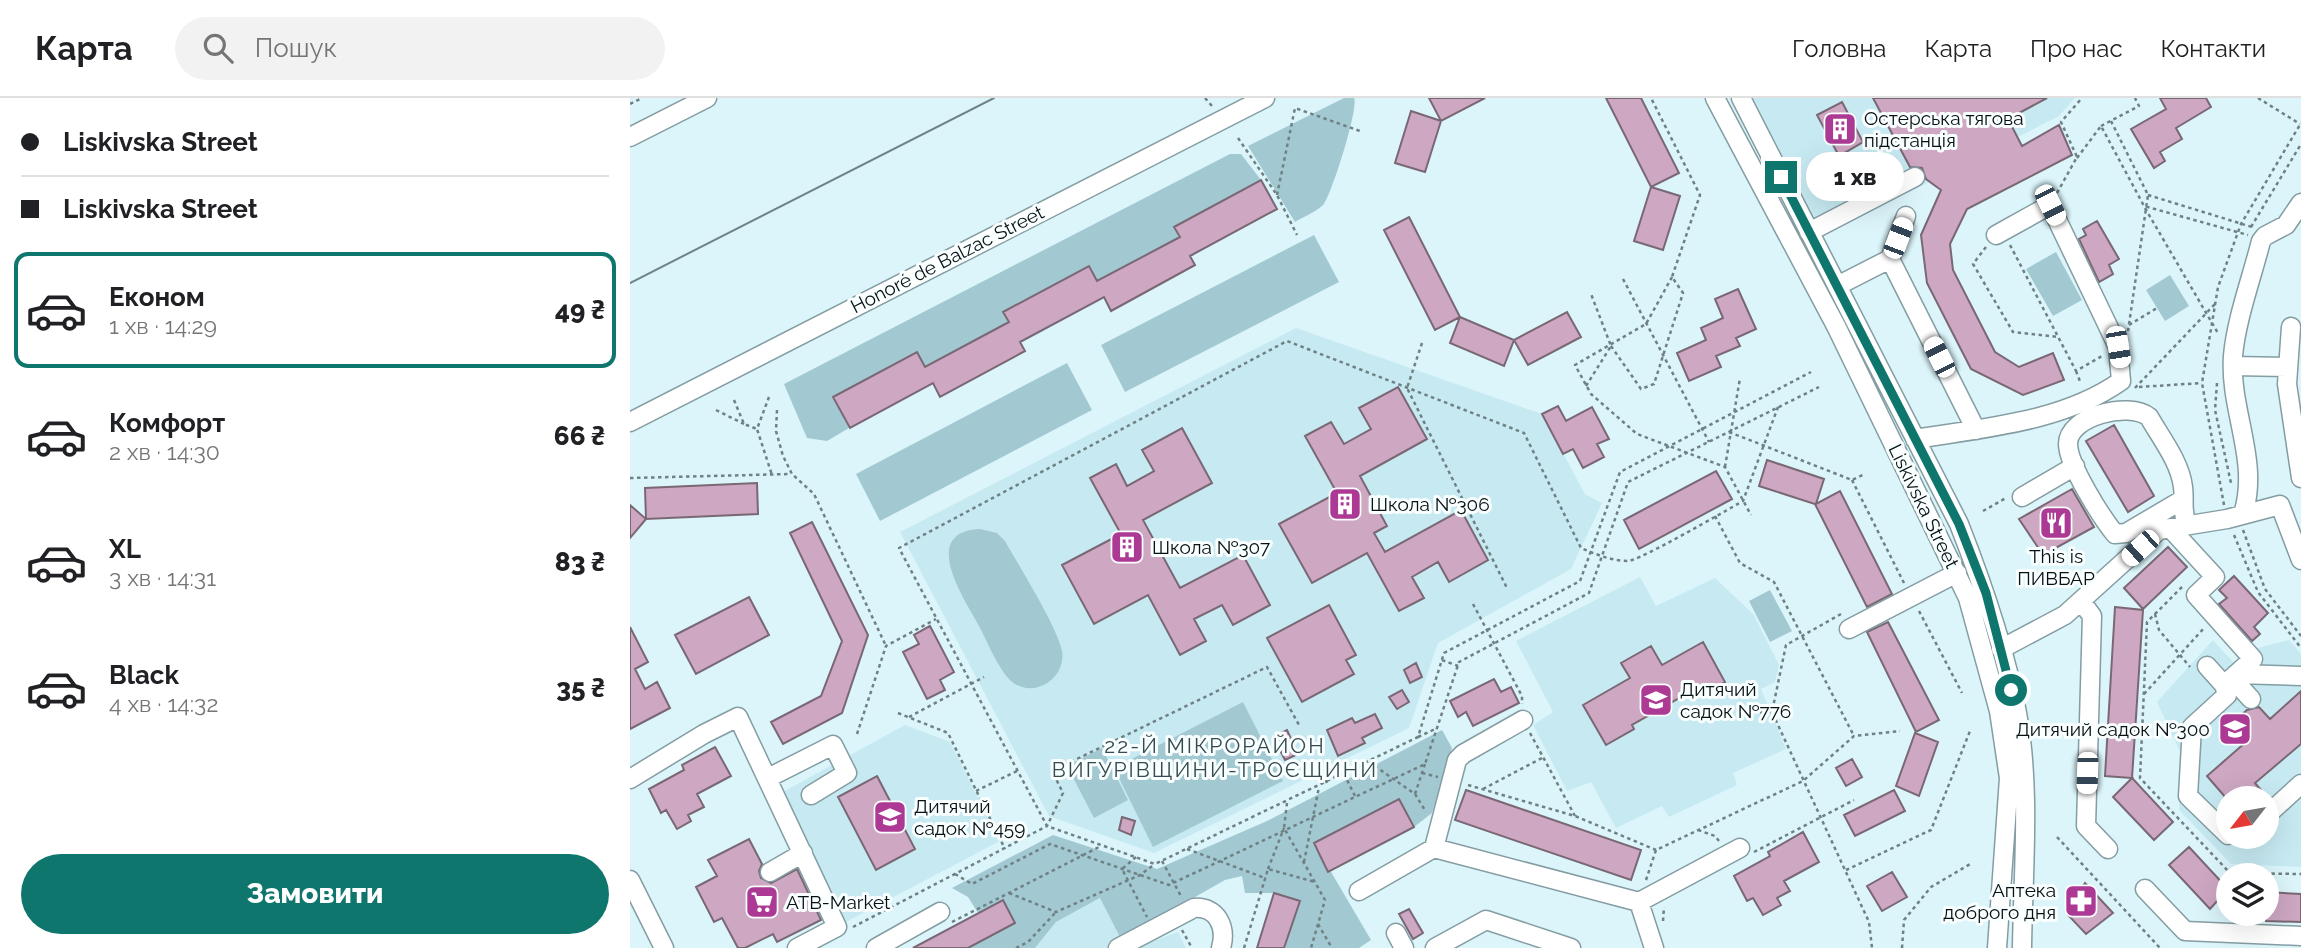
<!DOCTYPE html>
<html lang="uk">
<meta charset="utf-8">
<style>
body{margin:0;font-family:Raleway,sans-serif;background:#f2f2f2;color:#202124;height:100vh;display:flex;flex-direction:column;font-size:26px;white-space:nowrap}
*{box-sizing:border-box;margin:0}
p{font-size:23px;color:#757577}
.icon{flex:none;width:38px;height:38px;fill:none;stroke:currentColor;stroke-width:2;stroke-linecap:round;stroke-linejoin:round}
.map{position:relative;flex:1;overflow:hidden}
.sheet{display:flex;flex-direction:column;background:#fff;width:630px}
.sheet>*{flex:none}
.guide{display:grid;align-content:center;height:154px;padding:0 21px;background:#fff}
.needle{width:46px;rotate:239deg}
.tools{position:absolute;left:1586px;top:688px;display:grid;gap:14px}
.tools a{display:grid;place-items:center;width:63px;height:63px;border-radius:50%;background:#fff;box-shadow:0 7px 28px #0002;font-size:35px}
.end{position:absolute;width:32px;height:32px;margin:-16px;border:9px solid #0f766e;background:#fff;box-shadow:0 0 0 4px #fff}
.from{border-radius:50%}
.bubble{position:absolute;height:49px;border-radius:24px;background:#fff;box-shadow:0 7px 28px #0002;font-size:23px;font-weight:800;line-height:49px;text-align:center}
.car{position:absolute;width:21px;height:42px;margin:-21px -10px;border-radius:9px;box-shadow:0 0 5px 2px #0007;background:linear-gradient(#fff 24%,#345 0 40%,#fff 0 76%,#345 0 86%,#fff 0)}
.guide b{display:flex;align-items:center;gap:24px;height:66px;font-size:26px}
.guide b+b{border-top:2px solid #e0e0e0}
.guide i{width:18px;height:18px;background:#202124}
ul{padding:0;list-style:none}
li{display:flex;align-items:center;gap:21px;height:116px;margin:0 14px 10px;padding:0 7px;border:4px solid transparent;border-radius:14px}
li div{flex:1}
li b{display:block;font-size:26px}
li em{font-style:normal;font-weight:800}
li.selected{border-color:#0f766e}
li>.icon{width:63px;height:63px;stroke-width:1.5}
.action{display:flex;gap:14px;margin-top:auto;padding:14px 21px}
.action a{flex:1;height:80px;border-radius:42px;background:#0f766e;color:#fff;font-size:28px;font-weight:800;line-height:80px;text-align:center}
header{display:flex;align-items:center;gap:42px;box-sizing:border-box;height:98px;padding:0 35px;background:#fff;border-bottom:2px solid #e0e0e0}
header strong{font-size:33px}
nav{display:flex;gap:38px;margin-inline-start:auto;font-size:24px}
.search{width:490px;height:63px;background:#f2f2f2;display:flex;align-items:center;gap:18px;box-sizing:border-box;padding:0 24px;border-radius:38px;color:#757577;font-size:26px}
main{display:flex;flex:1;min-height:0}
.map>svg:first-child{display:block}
.built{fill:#c7eaf2;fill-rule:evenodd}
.green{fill:#a2c9d1}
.building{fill:#cea7c2;stroke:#796874;stroke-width:2}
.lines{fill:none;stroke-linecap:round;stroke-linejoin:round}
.minor-casing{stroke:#849da2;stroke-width:21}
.path{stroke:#6f8184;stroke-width:2.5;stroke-dasharray:3.5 3.5;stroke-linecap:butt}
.minor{stroke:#fff;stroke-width:18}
.tram{stroke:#718286;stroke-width:2}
.route{stroke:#0f766e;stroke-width:9}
.labels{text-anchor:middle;stroke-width:6;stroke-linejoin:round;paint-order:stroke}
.poi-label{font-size:19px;fill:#071012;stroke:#f9feff;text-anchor:start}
.street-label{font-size:19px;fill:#071012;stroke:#f9feff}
.neighbourhood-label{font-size:21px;letter-spacing:2px;fill:#354b4f;stroke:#f9feff}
</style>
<header>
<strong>Карта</strong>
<div class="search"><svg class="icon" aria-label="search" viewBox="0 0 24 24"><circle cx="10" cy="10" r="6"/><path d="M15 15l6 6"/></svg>Пошук</div>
<nav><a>Головна</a><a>Карта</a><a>Про нас</a><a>Контакти</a></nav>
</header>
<main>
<section class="sheet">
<div class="guide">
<b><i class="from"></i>Liskivska Street</b>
<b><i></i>Liskivska Street</b>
</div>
<ul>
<li class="selected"><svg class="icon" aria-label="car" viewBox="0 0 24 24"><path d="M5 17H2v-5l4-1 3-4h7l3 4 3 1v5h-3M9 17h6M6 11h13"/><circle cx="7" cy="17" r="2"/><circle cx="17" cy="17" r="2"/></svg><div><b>Економ</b><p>1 хв · 14:29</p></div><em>49 ₴</em></li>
<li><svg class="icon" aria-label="car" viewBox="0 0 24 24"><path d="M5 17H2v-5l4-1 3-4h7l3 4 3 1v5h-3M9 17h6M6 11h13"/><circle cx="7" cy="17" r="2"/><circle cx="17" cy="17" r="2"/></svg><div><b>Комфорт</b><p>2 хв · 14:30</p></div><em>66 ₴</em></li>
<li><svg class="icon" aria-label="car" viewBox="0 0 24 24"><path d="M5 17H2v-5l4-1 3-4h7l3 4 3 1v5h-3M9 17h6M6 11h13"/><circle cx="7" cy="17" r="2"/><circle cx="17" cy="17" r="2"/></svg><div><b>XL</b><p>3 хв · 14:31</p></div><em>83 ₴</em></li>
<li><svg class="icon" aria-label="car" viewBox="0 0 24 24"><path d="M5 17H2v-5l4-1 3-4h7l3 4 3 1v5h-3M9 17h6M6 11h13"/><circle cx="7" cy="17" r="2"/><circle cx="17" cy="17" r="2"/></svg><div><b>Black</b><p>4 хв · 14:32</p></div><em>35 ₴</em></li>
</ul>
<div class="action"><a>Замовити</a></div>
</section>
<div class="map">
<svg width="1671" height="850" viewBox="0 0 1671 850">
<rect width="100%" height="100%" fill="#dbf5fa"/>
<path class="built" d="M 1120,0 L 1445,0 L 1429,18 L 1190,139 Z
M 666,230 L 912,316 L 955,396 L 972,405 L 941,471 L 808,545 L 779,630 L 524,755 L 419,718 L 270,434 Z
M 1010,479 L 1026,508 L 1085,480 L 1124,517 L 1149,567 L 1145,584 L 1131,591 L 1156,651 L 1103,675 L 1107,687 L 1039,719 L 1032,708 L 986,730 L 961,684 L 937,693 L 903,627 L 923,614 L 886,543 Z
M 1583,542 L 1603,564 L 1613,561 L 1628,550 L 1659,542 L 1671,556 L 1671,769 L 1601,766 L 1549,712 L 1552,658 L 1527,604 ZM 1598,700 L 1636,700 L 1636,738 L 1598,738 Z
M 275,627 L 320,644 L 370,743 L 214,825 L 151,695 Z
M 471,800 L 511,830 L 518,845 L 548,834 L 556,850 L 405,850 L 426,824 Z"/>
<path class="green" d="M 714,0 L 724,0 C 729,10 702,95 694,106 C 688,113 673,119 665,124 L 618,48 Z
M 600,56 L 611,56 L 631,82 L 545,128 L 550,139 L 467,183 L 374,215 L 379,224 L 295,269 L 203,299 L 219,330 L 197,343 L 177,340 L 154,286 Z
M 684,137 L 709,184 L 495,294 L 471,247 Z
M 1426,154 L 1452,202 L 1423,218 L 1396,171 Z
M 1540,177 L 1559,208 L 1535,223 L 1516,192 Z
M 437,265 L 462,312 L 250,423 L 226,376 Z
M 350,431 L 367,435 L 375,443 C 389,468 427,528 432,553 C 437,582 399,604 378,580 C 366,566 358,545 349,528 C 335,502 288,434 350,431 Z
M 1140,492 L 1162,533 L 1140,544 L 1119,503 Z
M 613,604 L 653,683 L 523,749 L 484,670 Z
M 812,632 L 822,650 L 802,715 L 784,729 L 769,701 L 684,745 L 741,842 L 729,850 L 655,850 L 669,803 L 644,795 L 615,795 L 612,778 L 595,782 L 491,841 L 470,800 L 426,824 L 405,850 L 338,850 L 385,824 L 373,802 L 348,815 L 338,799 L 322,790 L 423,737 L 527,771 L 637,723 Z
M 472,650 L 498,702 L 464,720 L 437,668 Z"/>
<path class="building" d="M 799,0 L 855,0 L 811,23 Z
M 976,0 L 1011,0 L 1049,75 L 1021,89 Z
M 1243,0 L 1417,0 L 1378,21 L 1392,48 L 1429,27 L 1442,57 L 1337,111 L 1320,146 L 1323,172 L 1365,254 L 1389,269 L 1423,255 L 1434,282 L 1393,297 L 1341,271 L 1297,185 L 1291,137 L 1311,92 L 1296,81 L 1292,70 L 1280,69 Z
M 1530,0 L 1576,0 L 1581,9 L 1546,30 L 1552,41 L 1530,54 L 1535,63 L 1524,70 L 1501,31 L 1536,11 Z
M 1212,4 L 1233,44 L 1209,58 L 1187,17 Z
M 781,13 L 811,23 L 795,74 L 765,65 Z
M 631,82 L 647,111 L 560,158 L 565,167 L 481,213 L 474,199 L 390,244 L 395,253 L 310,299 L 303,285 L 220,330 L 203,299 L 287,254 L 295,269 L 379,224 L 373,214 L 459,168 L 467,183 L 550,139 L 544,129 Z
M 1021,89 L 1050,98 L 1033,152 L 1004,143 Z
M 779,119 L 830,219 L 805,232 L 754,132 Z
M 1467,123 L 1489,161 L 1479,167 L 1483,176 L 1469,184 L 1449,141 L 1456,137 L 1453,131 Z
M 1108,191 L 1126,231 L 1106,240 L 1110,248 L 1086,258 L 1091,269 L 1059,283 L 1047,255 L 1076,242 L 1071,230 L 1093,220 L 1085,201 Z
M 937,214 L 951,239 L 898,267 L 884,242 Z
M 830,219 L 884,242 L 874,268 L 820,245 Z
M 768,289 L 797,341 L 730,378 L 757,428 L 744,435 L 755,454 L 831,412 L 858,462 L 819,484 L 808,464 L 782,479 L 794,500 L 769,513 L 737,455 L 682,485 L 649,426 L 707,395 L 675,338 L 701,324 L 714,346 L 741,331 L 729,310 Z
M 928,308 L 936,323 L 962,309 L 979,341 L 967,346 L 974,359 L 953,370 L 943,351 L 933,356 L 912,316 Z
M 1484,327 L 1524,398 L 1498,414 L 1456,343 Z
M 552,330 L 582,385 L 513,422 L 550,490 L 613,457 L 640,507 L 603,527 L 592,507 L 564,521 L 576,543 L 550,557 L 518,497 L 464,526 L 432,467 L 491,436 L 460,380 L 486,366 L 497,388 L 524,373 L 512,352 Z
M 1137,362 L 1194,381 L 1186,406 L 1210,393 L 1262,496 L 1237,509 L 1185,406 L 1129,388 Z
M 1086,373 L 1102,401 L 1009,451 L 994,422 Z
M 127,385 L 128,416 L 16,421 L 15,390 Z
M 1442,391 L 1464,429 L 1413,457 L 1389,421 Z
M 0,407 L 16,421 L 0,440 Z
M 182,424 L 238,537 L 212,615 L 153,646 L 141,624 L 191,598 L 212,543 L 160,435 Z
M 1538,449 L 1557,469 L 1513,511 L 1494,490 Z
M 1604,478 L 1638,515 L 1624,529 L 1630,536 L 1622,543 L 1589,506 L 1597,500 L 1589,492 Z
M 119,499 L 139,537 L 66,576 L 45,537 Z
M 699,507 L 726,557 L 716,562 L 724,576 L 672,604 L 637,540 Z
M 1485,509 L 1513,512 L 1502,680 L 1543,724 L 1524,742 L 1483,699 L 1502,680 L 1475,678 Z
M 1258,524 L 1309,622 L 1286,634 L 1237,534 Z
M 300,528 L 324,574 L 310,582 L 315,592 L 297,601 L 273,554 L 289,546 L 284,537 Z
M 0,529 L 18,564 L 5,571 L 15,591 L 27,584 L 40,610 L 0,631 Z
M 1073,544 L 1095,584 L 1068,599 L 1064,593 L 1053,598 L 1002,627 L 1004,631 L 976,647 L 953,607 L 1000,580 L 991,565 L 1021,548 L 1032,567 Z
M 786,565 L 792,579 L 780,585 L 774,572 Z
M 864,581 L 871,594 L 881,589 L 889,605 L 843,628 L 836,614 L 828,619 L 820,603 Z
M 772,592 L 779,604 L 767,611 L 759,599 Z
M 1671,593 L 1671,646 L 1625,685 L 1631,692 L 1621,700 L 1596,700 L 1577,678 L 1616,644 L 1600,627 L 1617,612 L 1629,609 L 1640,621 Z
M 745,616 L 752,630 L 732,640 L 735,645 L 708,658 L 697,632 L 722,620 L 725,625 Z
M 657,632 L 668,656 L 655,662 L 643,639 Z
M 1285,635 L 1308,644 L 1289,698 L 1266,688 Z
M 85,649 L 101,678 L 67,696 L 74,709 L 58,717 L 61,723 L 47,731 L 36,712 L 31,715 L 19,691 L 54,672 L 52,667 Z
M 1222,661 L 1232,679 L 1216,688 L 1206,670 Z
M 247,678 L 285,751 L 246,772 L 208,699 Z
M 836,692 L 1011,752 L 1001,782 L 825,722 Z
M 1264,692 L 1275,713 L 1225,738 L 1214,717 Z
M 769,701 L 784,729 L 698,774 L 684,745 Z
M 492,719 L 505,723 L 501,737 L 489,732 Z
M 1173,734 L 1189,764 L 1154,783 L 1160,793 L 1147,800 L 1151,807 L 1133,817 L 1123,800 L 1117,803 L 1104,778 L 1140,758 L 1138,754 Z
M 119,741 L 132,766 L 129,773 L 131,780 L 141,785 L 167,771 L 191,822 L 147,844 L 143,836 L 115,850 L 108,850 L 92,820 L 84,824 L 66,789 L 87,778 L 78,762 Z
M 1559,749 L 1598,791 L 1580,811 L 1539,767 Z
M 1262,774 L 1277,799 L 1252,813 L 1237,788 Z
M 1455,785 L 1483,815 L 1456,836 L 1438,817 L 1440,806 Z
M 1636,794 L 1671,796 L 1671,824 L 1636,823 Z
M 644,795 L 670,803 L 654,850 L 627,850 Z
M 373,802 L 385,825 L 338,850 L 283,850 Z
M 779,811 L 793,835 L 783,841 L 769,816 Z"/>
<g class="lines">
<defs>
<path id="minor" d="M 1085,0 L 1206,228 L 1338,500 L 1369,613 L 1379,680 L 1367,850
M 1111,0 L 1329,426 C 1353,487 1375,550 1387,615 C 1401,691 1393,773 1392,850
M 0,39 L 77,0
M 1276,118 L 1260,161 L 1346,332
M 1179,134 L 1285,79
M 1207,188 L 1260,161
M 1661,229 L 1657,286 L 1671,380
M 1603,268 L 1657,269
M 0,324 L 635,0
M 1285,341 C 1353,330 1433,324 1491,283 L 1488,249 L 1420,107 L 1366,137
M 1392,399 L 1445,368
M 1552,402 L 1496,435 L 1485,436 C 1472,420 1438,367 1438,346 C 1438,318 1499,303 1519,319 C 1531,340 1550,364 1553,389 C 1555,404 1551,410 1557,428
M 1613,416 C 1630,363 1599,312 1603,258 C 1606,222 1622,179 1631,143 L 1635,138 L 1656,127 L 1671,105
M 1540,430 L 1585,479 L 1566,497 L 1623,561 L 1594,587
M 1451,503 L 1462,518 L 1456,728 L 1478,751
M 1219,531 L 1327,475
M 1371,551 L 1435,517 L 1529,432 L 1597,421 L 1650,407 L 1671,462
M 1577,568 L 1594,587 L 1597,597 L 1562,629 L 1558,698 L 1598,737
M 1606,576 L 1671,578
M 1602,580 L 1621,601
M 138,680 L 203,647 L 217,675 L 181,697
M 0,681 L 74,636 L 108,619 L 207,829 L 167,850
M 1636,718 L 1671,686
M 804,750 L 827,662 L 833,656 L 893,622
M 140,774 L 173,755
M 0,782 L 34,850
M 1515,791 L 1555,833 L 1671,838
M 729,793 L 804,750 L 1009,804 L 1110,750
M 1009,804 L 1024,850
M 766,835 L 774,850
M 246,850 L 310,814
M 488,850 L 564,810 C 587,808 597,829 591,850
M 805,850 L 856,822 L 941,850"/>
</defs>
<use href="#minor" class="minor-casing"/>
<path class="path" d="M 575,0 L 582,8
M 1628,0 L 1670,26
M 0,6 L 12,0
M 1481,23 L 1518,97 L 1498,233
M 1471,28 L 1509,8 L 1505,0
M 608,40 L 647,97 L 667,137
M 1447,60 L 1471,28 L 1514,108 L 1618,137
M 1427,95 L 1447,59 L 1431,24 L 1452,0
M 647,97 L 665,10 L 730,33
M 1518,97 L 1622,129
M 1515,110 L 1589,237
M 1621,129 L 1671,46
M 1380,147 L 1446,273 L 1472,258
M 1356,149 L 1343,166 L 1383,234 L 1429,239
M 1042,179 L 1016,226 L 945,267 L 961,296 L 1007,336 L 1095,369 L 1121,417
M 993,181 L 1079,344
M 1499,227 L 1527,210
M 792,245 L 777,290 L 877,490
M 981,248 L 1011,291 L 1024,286 L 1053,195 L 1042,179 L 1070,97 L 1021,0
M 1446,273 L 1451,286
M 1587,285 L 1585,312 L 1601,385
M 956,288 L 981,248 L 961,196
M 1509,289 L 1572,285
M 1505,290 L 1585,206
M 139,299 L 127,331 L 142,377
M 104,302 L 114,326 L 127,331
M 1148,309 L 1113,403 C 1097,412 1009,463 998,463 C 982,463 965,456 951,450 L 894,335 L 657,243 L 269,450 L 417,728 L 525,766 L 788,639 L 814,555 L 950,483 L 990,374 L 1181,274
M 86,312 L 114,326
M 147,312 L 146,333 L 153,358 L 162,376 L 184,396 L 256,548
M 1099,334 L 1222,382 L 1235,376
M 1095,369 L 1110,280
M 0,380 L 161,376
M 1222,382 L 1274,485
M 1594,407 L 1572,285 L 1588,189 L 1611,126 L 1671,25
M 1353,413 L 1376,400
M 1085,418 L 1110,465 L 1144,484 L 1224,638
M 1613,432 L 1635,491 L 1671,538
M 1604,437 L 1628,494 L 1671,550
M 1552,489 L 1517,524 L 1510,680 L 1600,775 L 1671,776
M 843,506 L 892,598 L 892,606
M 1289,513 L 1332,595
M 1211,516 L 1156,547 L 1142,614 L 1239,824 L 1242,850
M 1525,516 L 1529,532 L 1560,569
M 812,562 L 828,568
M 1514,596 L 1575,529
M 268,615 L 318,635 L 375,751
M 1109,615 L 1142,614
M 279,619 L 354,579
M 900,635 L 945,718
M 227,636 L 256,548 L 306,521
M 788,639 L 807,630
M 687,663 L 697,685
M 739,664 L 785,696 L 796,714
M 792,675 L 808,679
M 714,676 L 725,698
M 838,687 L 945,718 L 1026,752
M 853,691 L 912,660
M 346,693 L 387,673
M 785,696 L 795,666
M 657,705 L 654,730 L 695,802 L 681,850
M 1068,732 L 1085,738 L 1089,743
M 1427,739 L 1530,850
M 557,751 L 635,780
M 1124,754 L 1224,702
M 506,759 L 492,771 L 517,819
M 532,763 L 552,800
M 674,764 L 689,689
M 638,771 L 654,730
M 1216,772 L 1301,732 L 1340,633
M 325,776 L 342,786 L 420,746 L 539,787 L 795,666 L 829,564 L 959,495 L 998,384 L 1189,289
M 1016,782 L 1026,752 L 1173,683 L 1224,638 L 1270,633
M 379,795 L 426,814 L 510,777 L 525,766
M 1033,823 L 1034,809
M 322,824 L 471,748
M 688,826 L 702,850
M 223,829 L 417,728 L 433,695 L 422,673 L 637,569 L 669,627
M 552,832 L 562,850
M 386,850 L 398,844 L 426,814
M 614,850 L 638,771 L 685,784
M 1272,850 L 1274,822 L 1301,789 L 1342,765"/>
<use href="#minor" class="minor"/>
<path class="tram" d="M 0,185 L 364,0"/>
</g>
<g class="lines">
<path class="route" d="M 1151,79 L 1329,426 L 1356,495 L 1381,592"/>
</g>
<defs>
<symbol id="building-square" viewBox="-11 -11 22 22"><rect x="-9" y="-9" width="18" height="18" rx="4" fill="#ac3a95" stroke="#f9feff"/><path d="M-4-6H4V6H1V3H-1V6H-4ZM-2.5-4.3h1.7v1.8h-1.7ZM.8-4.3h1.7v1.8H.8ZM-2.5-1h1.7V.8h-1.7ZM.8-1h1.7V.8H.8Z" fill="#fff"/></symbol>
<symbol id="restaurant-square" viewBox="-11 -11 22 22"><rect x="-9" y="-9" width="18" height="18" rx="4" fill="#ac3a95" stroke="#f9feff"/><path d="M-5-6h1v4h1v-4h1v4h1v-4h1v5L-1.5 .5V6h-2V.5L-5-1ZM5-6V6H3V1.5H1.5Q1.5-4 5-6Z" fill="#fff"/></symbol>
<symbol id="school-square" viewBox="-11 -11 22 22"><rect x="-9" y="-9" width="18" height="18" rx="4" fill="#ac3a95" stroke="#f9feff"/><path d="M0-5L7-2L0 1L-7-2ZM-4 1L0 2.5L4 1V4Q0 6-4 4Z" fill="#fff"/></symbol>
<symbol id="pharmacy-square" viewBox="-11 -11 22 22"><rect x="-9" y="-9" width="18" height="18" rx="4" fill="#ac3a95" stroke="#f9feff"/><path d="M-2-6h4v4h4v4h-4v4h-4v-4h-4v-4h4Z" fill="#fff"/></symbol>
<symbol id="supermarket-square" viewBox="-11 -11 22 22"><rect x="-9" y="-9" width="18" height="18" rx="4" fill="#ac3a95" stroke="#f9feff"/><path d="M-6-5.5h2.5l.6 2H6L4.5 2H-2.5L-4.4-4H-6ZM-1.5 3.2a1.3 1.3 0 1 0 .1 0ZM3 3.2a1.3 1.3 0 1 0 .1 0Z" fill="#fff"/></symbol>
</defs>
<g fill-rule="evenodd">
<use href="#building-square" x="1191" y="12" width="38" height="38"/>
<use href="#building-square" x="696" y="387" width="38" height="38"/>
<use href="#restaurant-square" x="1407" y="406" width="38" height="38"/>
<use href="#building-square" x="478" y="430" width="38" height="38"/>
<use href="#school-square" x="1007" y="583" width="38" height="38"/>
<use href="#school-square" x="1586" y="612" width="38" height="38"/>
<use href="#school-square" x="241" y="700" width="38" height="38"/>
<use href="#pharmacy-square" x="1432" y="784" width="38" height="38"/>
<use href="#supermarket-square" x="113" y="785" width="38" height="38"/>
</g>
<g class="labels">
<g class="poi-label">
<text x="1234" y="27">Остерська тягова<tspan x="1234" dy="22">пiдстанцiя</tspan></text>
<text x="740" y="413">Школа №306</text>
<text x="522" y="456">Школа №307</text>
<text x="1426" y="465" text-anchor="middle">This is<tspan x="1426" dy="22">ПИВБАР</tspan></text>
<text x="1050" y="598">Дитячий<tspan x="1050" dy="22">садок №776</tspan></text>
<text x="1580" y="638" text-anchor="end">Дитячий садок №300</text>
<text x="284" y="715">Дитячий<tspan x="284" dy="22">садок №459</tspan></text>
<text x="1426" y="799" text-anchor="end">Аптека<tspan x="1426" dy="22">доброго дня</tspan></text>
<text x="156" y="811">ATB-Market</text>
</g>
<g class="street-label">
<text transform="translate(317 161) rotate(-27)" y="7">Honoré de Balzac Street</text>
<text transform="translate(1294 408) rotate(64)" y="7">Liskivska Street</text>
</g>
<g class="neighbourhood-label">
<text x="585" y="655">22-Й МІКРОРАЙОН<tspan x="585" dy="24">ВИГУРІВЩИНИ-ТРОЄЩИНИ</tspan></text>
</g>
</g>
</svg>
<div class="tools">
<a><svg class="needle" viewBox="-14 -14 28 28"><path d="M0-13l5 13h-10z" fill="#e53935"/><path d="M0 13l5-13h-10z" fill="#757577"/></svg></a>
<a><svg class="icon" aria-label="layers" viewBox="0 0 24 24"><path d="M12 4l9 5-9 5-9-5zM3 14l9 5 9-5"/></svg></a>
</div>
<i class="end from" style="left:1381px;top:592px"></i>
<i class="end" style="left:1151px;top:79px"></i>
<div class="bubble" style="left:1176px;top:54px;width:98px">1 хв</div>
<i class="car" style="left:1420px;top:107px;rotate:154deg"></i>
<i class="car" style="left:1268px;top:140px;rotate:21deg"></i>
<i class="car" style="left:1488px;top:249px;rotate:170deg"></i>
<i class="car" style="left:1309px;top:259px;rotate:333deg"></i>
<i class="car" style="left:1510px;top:450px;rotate:228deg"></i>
<i class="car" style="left:1457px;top:675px;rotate:182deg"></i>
</div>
</main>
